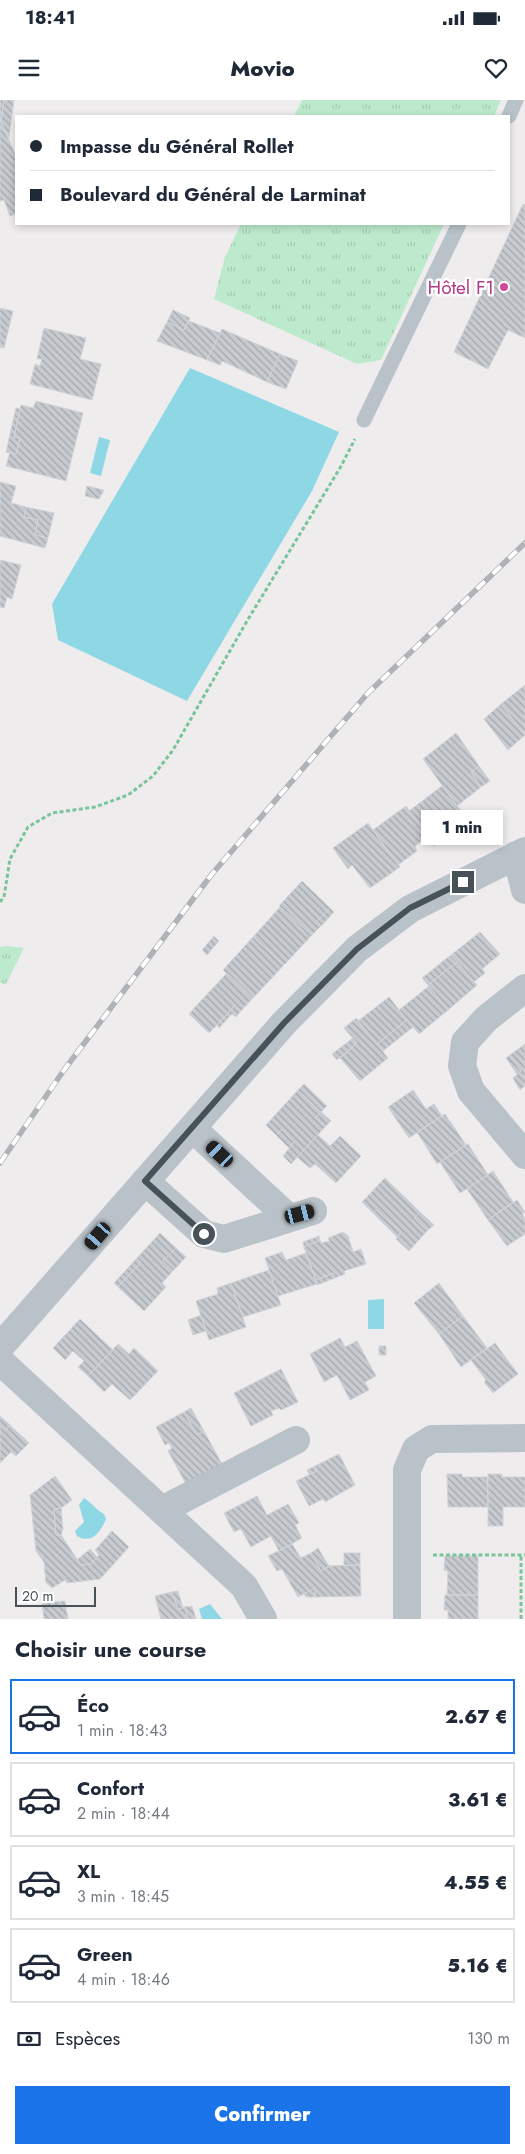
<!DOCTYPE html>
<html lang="fr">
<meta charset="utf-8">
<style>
body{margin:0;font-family:Jost,sans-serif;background:#f2f2f3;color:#1f2937;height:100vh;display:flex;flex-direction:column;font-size:19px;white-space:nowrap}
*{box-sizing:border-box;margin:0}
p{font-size:16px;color:#747a83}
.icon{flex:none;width:28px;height:28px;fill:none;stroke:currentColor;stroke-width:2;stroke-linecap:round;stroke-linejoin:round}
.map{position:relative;height:1519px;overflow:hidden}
.sheet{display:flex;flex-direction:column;background:#fff;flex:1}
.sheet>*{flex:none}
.banner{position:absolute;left:15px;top:15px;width:495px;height:110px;border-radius:0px;box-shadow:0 2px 8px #0003;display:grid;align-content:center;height:110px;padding:0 15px;background:#fff}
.scale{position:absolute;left:15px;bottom:12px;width:81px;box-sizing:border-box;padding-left:5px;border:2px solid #465158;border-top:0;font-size:14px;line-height:18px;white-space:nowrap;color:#465158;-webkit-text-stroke:4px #fff;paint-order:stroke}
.end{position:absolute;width:22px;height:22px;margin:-11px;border:6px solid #465158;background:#fff;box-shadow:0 0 0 2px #fff}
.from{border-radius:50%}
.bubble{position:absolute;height:35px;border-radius:0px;background:#fff;box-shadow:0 2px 8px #0003;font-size:16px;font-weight:800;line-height:35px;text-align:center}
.car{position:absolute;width:15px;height:30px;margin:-15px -8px;border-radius:6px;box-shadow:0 0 4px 1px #0007;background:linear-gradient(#222 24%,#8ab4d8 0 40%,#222 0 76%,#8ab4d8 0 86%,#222 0)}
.banner b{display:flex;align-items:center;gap:18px;height:48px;font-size:19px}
.banner b+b{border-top:1px solid #e0e1e3}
.banner i{width:12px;height:12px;background:#1f2937}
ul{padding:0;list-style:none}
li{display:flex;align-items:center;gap:15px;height:75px;margin:0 10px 8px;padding:0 5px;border:2px solid #e0e1e3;border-radius:0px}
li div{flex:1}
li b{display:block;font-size:19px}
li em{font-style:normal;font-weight:800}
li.on{border-color:#1a73e8}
li>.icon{width:45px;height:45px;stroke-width:1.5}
h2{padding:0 15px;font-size:22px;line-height:60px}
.pay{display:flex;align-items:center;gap:12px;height:55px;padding:0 15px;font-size:19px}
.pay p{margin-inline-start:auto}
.button{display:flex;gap:10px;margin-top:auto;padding:10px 15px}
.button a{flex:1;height:58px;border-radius:0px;background:#1a73e8;color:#fff;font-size:20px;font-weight:800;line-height:58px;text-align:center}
.status{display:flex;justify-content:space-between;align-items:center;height:35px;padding:0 25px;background:#fff;direction:ltr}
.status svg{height:14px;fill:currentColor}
header{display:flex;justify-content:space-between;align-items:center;height:65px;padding:0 15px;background:#fff;font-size:22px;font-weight:800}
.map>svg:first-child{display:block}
.park{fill:url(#park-tufts)}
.water{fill:#8ed7e4}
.building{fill:url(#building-back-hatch);stroke:#d1d3d8}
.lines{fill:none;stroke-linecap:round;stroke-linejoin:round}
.path{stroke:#78c59b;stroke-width:3;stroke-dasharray:4 2.5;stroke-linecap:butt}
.service{stroke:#b9c2c8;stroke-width:15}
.minor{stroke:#b9c2c8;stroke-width:28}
.rail-casing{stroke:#afb2b6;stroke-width:5.5}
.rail{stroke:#fff;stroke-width:4;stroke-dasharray:11;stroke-linecap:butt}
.route{stroke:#465158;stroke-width:6}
.hotel-dot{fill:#d1479c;stroke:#fff;stroke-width:2}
.labels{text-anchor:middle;stroke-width:5;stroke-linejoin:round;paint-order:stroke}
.hotel-label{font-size:19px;fill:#b23c85;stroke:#fff;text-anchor:end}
</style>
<div class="status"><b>18:41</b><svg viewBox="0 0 49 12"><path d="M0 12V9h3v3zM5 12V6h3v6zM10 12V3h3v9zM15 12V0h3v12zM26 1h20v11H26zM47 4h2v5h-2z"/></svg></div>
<header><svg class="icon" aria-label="menu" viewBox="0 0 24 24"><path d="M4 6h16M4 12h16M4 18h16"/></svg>Movio<svg class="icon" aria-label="heart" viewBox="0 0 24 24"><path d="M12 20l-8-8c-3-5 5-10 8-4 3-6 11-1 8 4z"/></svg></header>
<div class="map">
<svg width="525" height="1519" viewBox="0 0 525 1519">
<defs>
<pattern id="park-tufts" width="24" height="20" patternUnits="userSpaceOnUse" patternTransform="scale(1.25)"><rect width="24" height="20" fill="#bdeacc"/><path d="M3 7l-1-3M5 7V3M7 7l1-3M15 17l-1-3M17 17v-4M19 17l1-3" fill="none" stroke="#a4cab1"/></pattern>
<pattern id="building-back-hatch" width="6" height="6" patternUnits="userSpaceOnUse" patternTransform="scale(1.25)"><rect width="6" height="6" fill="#c7cacf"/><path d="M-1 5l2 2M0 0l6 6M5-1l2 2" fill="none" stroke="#a3a6ab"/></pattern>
</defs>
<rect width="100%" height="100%" fill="#efeced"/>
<path class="park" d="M 302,0 L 501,0 L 494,16 L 294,16 Z
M 241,124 L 444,124 L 381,260 L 357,264 L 214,199 L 225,157 Z
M 7,846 L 24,848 L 6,884 L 0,883 L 0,847 Z"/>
<path class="water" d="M 190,268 L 339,332 L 312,391 L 187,601 L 58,540 L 52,504 Z
M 99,337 L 110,340 L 101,376 L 90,373 Z
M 384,1199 L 384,1229 L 368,1229 L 368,1200 Z
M 84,1398 C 92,1403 96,1410 104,1414 L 106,1419 C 101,1431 92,1445 77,1436 L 75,1431 L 84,1422 L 79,1405 Z
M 210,1504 L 222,1519 L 202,1519 L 199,1509 Z"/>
<path class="building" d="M 0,0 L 4,0 L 1,22 L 16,56 L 16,114 L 10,116 L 4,100 L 0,101 Z
M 4,0 L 14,0 L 9,38 L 1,22 Z
M 523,104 L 525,105 L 525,238 L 508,230 L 488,269 L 454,252 Z
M 0,208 L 13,211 L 4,248 L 0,247 Z
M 173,210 L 190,218 L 184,230 L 167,222 Z
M 189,221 L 220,233 L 207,260 L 157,241 L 167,222 L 184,230 Z
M 44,228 L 86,238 L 80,259 L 101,264 L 92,300 L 30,284 L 35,264 L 40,266 L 42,259 L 37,259 Z
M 222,229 L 280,254 L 267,282 L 222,261 L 220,265 L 207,260 Z
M 280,254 L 298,261 L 286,289 L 267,282 Z
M 36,301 L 83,313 L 66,381 L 6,366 L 10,352 L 16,354 L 20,338 L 14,337 L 21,305 L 33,308 Z
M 16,308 L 20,309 L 14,337 L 20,338 L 16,354 L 6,352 Z
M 0,382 L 16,386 L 11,403 L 26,407 L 24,417 L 38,420 L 35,435 L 48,438 L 45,448 L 0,436 Z
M 87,386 L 104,390 L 99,399 L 85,396 Z
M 26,407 L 54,413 L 48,438 L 35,435 L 38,420 L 24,417 Z
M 0,460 L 21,465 L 12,499 L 7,497 L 4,508 L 0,507 Z
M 525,585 L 525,635 L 501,604 Z
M 501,604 L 525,635 L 508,650 L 484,619 Z
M 456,633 L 479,666 L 471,672 L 481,687 L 457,706 L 423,659 Z
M 479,666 L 490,681 L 481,687 L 471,672 Z
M 442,686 L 469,721 L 455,731 L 453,728 L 443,736 L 445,739 L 434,746 L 409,711 Z
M 406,706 L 428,736 L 415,746 L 417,751 L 398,765 L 373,730 Z
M 368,723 L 400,767 L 370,788 L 352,765 L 348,769 L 333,748 Z
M 302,781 L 330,808 L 317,821 L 321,826 L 312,835 L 279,806 Z
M 280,807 L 312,835 L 284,865 L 253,837 Z
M 330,808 L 334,812 L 321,826 L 317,821 Z
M 480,832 L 500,854 L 482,869 L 485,873 L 474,882 L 451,855 Z
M 214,836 L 219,841 L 207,855 L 202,850 Z
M 253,837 L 284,865 L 253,898 L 223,870 Z
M 451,855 L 457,862 L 428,885 L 422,878 Z
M 457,862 L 477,885 L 448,910 L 428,885 Z
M 227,873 L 253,898 L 241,911 L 235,905 L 217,925 L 197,905 Z
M 429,886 L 448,910 L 419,934 L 399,910 Z
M 389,897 L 407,920 L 377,944 L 358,921 Z
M 197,905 L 217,925 L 209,933 L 189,914 Z
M 235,905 L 241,911 L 236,917 L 232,914 L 219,928 L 217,925 Z
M 356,918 L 388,958 L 360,981 L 340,958 L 357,943 L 344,928 Z
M 407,920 L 413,927 L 383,951 L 377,944 Z
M 353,938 L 357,943 L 337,960 L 332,954 Z
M 525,944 L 525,986 L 520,990 L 513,978 L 521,971 L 510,955 Z
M 510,955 L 521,971 L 517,974 L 506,958 Z
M 304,984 L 327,1006 L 321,1012 L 298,990 Z
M 298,990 L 321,1012 L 316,1018 L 325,1027 L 291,1064 L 283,1056 L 294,1042 L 282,1029 L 276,1035 L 266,1025 Z
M 413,990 L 426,1009 L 434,1004 L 442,1016 L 409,1038 L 388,1007 Z
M 321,1012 L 331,1021 L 325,1027 L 316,1018 Z
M 445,1014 L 466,1045 L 437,1064 L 417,1032 Z
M 282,1029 L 294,1042 L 289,1048 L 276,1035 Z
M 318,1035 L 330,1046 L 340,1036 L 361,1056 L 336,1083 L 315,1064 L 310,1068 L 297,1057 Z
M 468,1044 L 488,1075 L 460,1093 L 440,1062 Z
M 493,1071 L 513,1102 L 488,1120 L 467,1089 Z
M 385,1078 L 420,1112 L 414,1118 L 427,1131 L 409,1151 L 396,1139 L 401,1132 L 376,1110 L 373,1113 L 362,1102 Z
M 517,1100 L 525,1112 L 522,1114 L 525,1119 L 525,1134 L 507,1146 L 488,1120 Z
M 376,1110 L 401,1132 L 397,1137 L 373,1113 Z
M 420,1112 L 434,1125 L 427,1131 L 414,1118 Z
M 343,1132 L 348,1136 L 353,1152 L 361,1149 L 366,1164 L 344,1171 L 345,1174 L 335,1178 L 333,1173 L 316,1180 L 304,1147 L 320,1140 L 321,1143 L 330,1141 L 328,1138 Z
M 160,1133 L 176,1148 L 163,1161 L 173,1171 L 162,1183 L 166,1187 L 144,1211 L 118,1187 L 141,1162 L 137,1158 Z
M 319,1136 L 320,1140 L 304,1147 L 303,1142 Z
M 176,1148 L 186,1157 L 173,1171 L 163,1161 Z
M 282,1152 L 286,1160 L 306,1153 L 317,1184 L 278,1196 L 265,1158 Z
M 137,1158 L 141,1162 L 118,1187 L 114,1183 Z
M 269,1170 L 281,1205 L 243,1217 L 231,1183 Z
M 333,1173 L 335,1178 L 317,1185 L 316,1180 Z
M 231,1183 L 246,1227 L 209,1240 L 196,1201 L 218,1194 L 217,1188 Z
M 439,1183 L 463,1216 L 439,1234 L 414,1203 Z
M 201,1215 L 206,1231 L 193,1235 L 188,1220 Z
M 463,1216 L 487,1248 L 461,1267 L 439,1234 Z
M 80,1219 L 113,1250 L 88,1276 L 78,1267 L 84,1261 L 73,1251 L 65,1260 L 53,1248 Z
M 340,1238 L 345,1247 L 357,1241 L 376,1276 L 365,1282 L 369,1290 L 350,1300 L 337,1275 L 324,1282 L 310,1254 Z
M 495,1243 L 518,1274 L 493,1293 L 484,1282 L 486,1280 L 471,1260 Z
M 118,1244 L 129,1254 L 134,1248 L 158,1271 L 130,1300 L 112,1284 L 104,1292 L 88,1276 Z
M 379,1246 L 386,1246 L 386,1255 L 379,1255 Z
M 281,1269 L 298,1302 L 281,1310 L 279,1308 L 271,1311 L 273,1315 L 251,1326 L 234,1293 Z
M 191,1308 L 204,1331 L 197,1335 L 184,1312 Z
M 184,1312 L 197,1335 L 204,1331 L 222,1364 L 186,1384 L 168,1351 L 172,1348 L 169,1343 L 165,1345 L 156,1327 Z
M 0,1316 L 10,1325 L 5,1331 L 0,1326 Z
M 10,1325 L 29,1343 L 16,1356 L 11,1352 L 0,1363 L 0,1326 L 5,1331 Z
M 339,1354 L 355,1385 L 325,1402 L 323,1399 L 309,1406 L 296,1381 L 317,1371 L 315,1366 Z
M 315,1366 L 317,1371 L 309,1374 L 307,1370 Z
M 447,1374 L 462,1374 L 462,1377 L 487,1377 L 488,1407 L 448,1407 Z
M 488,1374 L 502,1374 L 502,1377 L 525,1377 L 525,1407 L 503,1407 L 503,1426 L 488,1426 Z
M 55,1376 L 72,1400 L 61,1408 L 54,1409 L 56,1435 L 61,1435 L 81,1465 L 91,1464 L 99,1455 L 95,1450 L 112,1431 L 129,1447 L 100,1479 L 67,1483 L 65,1480 L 52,1488 L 46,1483 L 44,1462 L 36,1451 L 30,1395 Z
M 257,1396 L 267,1415 L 288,1404 L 299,1423 L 295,1425 L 302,1438 L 279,1451 L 271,1436 L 251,1447 L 241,1429 L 234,1432 L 224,1413 Z
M 61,1408 L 63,1429 L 61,1435 L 56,1435 L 54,1409 Z
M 292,1444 L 301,1458 L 311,1453 L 321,1471 L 329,1466 L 360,1465 L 361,1496 L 315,1497 L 315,1488 L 298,1497 L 282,1469 L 277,1471 L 268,1456 Z
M 318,1448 L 329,1466 L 321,1471 L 311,1453 Z
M 90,1449 L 97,1457 L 91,1464 L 81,1465 L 77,1460 Z
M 344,1453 L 360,1453 L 360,1465 L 344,1465 Z
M 445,1456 L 478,1456 L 478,1495 L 447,1495 L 448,1471 L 444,1470 Z
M 315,1488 L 315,1497 L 306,1497 L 304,1494 Z
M 178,1491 L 183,1508 L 178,1509 L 172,1492 Z
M 172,1492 L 178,1509 L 185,1507 L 188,1519 L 161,1519 L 155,1496 Z
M 445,1495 L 478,1495 L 478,1519 L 448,1519 L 448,1510 L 444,1510 Z
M 65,1501 L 68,1519 L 44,1519 L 42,1503 Z
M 192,1506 L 196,1519 L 188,1519 L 185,1507 Z"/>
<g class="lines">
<path class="path" d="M 0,802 L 4,797 L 10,759 L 28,727 L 52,713 L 95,707 L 128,695 L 153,676 L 173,650 L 247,521 L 340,368 L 355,339
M 433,1455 L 525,1455
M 521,1519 L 521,1455"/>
<path class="service" d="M 509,16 L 516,0
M 364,320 L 459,124"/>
<path class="minor" d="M 516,755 L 525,790
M 525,888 L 486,919 L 465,942 L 462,966 L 471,991 L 525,1055
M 192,1028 L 288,1117
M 145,1081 L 204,1134 L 224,1139 L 313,1111
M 0,1247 L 284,923 L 357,849 L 410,809 L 525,751
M 0,1261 L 244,1486 L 263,1519
M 162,1410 L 296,1340
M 407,1519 L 407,1370 L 416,1349 L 432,1339 L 525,1338"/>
<defs>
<path id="rail" d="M 0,1063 L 64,970 L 212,774 L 368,593 L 525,443"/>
</defs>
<use href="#rail" class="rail-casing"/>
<use href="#rail" class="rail"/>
</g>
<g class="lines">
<path class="route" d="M 204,1134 L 145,1081 L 284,923 L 357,849 L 410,808 L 463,782"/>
</g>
<circle class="hotel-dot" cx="504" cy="187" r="5"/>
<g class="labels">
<g class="hotel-label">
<text x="494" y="194">Hôtel F1</text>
</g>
</g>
</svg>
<div class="scale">20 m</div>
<i class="end from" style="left:204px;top:1134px"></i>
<i class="end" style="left:463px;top:782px"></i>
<div class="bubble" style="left:421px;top:710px;width:82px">1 min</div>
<i class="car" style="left:220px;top:1054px;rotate:313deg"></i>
<i class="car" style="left:300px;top:1114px;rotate:76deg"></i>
<i class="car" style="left:98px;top:1136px;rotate:221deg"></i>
<div class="banner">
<b><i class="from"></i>Impasse du Général Rollet</b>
<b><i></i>Boulevard du Général de Larminat</b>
</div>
</div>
<section class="sheet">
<h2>Choisir une course</h2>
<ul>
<li class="on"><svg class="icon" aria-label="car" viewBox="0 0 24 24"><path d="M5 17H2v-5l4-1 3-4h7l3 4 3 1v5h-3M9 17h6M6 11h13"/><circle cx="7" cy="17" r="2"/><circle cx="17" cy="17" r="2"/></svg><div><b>Éco</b><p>1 min · 18:43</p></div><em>2.67 €</em></li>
<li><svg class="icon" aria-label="car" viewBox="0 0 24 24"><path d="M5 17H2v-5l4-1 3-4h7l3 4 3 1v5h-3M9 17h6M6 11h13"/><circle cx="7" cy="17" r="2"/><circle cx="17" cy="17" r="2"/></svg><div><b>Confort</b><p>2 min · 18:44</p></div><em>3.61 €</em></li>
<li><svg class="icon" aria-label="car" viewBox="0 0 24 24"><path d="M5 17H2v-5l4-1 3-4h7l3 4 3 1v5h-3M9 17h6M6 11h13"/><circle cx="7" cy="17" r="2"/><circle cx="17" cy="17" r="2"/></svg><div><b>XL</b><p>3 min · 18:45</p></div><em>4.55 €</em></li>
<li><svg class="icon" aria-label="car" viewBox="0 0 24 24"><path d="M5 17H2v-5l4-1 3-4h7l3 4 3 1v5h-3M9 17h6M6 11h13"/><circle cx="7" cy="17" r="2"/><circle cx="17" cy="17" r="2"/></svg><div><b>Green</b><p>4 min · 18:46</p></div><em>5.16 €</em></li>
</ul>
<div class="pay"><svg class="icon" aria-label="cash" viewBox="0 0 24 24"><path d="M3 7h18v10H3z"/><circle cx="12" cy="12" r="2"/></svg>Espèces<p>130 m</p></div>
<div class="button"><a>Confirmer</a></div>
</section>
